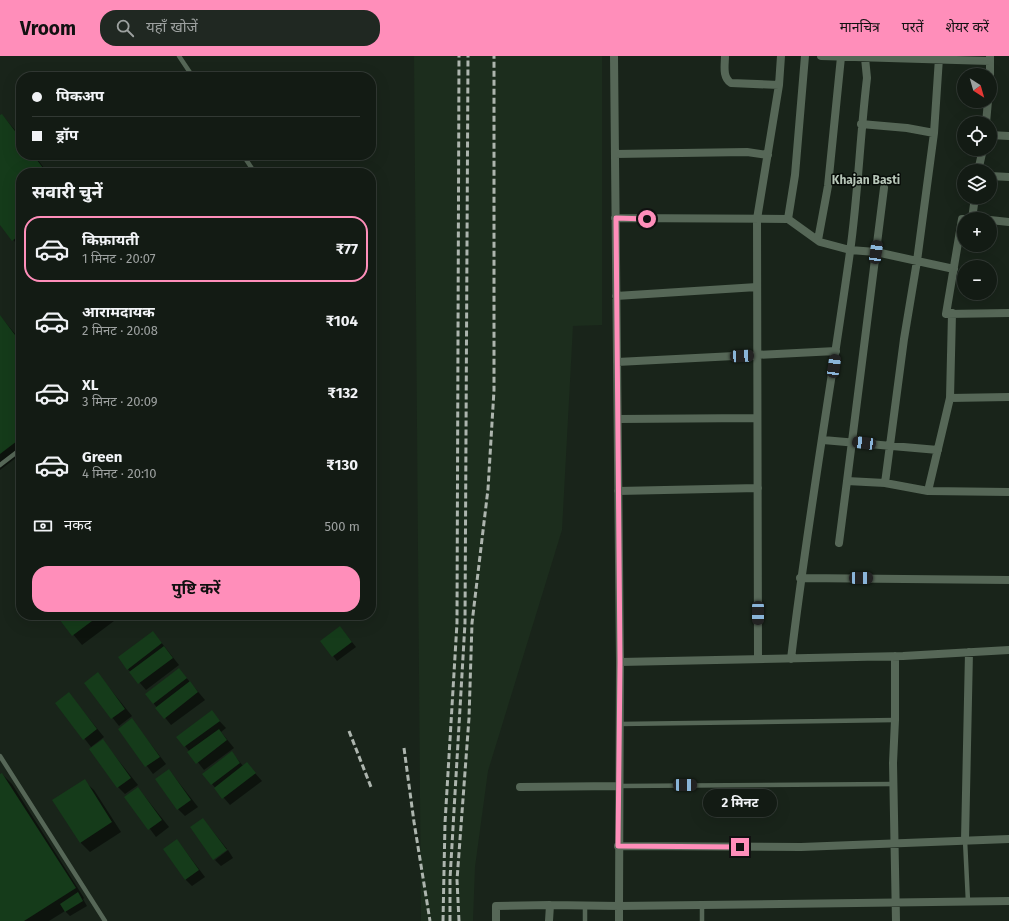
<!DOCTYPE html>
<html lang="hi">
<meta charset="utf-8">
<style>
body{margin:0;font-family:"Fira Sans","Noto Sans Devanagari",sans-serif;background:#202822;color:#f1f3f6;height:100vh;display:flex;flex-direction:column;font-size:15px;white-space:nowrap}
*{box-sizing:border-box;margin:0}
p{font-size:13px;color:#9da1a0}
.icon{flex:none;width:22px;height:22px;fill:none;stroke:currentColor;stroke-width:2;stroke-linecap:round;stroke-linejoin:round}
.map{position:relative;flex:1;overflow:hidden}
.panel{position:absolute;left:16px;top:112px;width:360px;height:452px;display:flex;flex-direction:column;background:#131b14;border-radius:16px;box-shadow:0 4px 16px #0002,0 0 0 1px #323934}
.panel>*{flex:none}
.banner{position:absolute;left:16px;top:16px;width:360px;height:88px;border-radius:16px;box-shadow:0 4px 16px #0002,0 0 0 1px #323934;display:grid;align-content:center;height:88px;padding:0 16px;background:#131b14}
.needle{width:26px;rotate:143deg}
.buttons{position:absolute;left:957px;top:12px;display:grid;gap:8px}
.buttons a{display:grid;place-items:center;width:40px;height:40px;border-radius:50%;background:#131b14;box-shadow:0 4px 16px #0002,0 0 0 1px #323934;font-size:20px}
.end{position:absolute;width:18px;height:18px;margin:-9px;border:5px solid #ff8eba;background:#111;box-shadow:0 0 0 2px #111}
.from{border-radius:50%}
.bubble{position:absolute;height:28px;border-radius:14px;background:#131b14;box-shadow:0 4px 16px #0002,0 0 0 1px #323934;font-size:13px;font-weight:700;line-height:28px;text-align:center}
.car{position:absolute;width:12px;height:24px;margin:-12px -6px;border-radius:5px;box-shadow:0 0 3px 1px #0007;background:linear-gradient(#222 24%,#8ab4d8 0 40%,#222 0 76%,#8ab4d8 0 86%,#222 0)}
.banner b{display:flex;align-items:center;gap:14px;height:38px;font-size:15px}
.banner b+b{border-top:1px solid #323934}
.banner i{width:10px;height:10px;background:#f1f3f6}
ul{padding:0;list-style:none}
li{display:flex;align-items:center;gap:12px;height:66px;margin:0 8px 6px;padding:0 8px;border:2px solid transparent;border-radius:16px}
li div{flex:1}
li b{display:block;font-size:15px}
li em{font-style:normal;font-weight:700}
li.selected{border-color:#ff8eba}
li>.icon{width:36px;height:36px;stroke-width:1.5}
h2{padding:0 16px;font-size:18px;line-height:48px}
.pay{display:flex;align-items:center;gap:10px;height:44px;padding:0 16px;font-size:15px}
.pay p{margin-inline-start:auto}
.primary-button{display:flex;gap:8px;margin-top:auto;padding:8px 16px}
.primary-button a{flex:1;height:46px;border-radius:16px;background:#ff8eba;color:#111;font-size:16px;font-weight:700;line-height:46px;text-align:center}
header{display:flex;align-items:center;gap:24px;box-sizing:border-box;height:56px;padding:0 20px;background:#ff8eba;color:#111}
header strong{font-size:19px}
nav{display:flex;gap:22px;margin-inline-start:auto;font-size:14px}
.search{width:280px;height:36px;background:#202822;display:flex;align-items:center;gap:10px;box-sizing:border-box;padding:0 14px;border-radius:16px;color:#9da1a0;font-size:15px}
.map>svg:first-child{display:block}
.built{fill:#1c2d1d}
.shadow{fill:#0007}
.building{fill:#153b1a}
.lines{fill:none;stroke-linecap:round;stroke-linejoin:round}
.service{stroke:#566757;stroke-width:4.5}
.minor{stroke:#566757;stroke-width:8}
.rail{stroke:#adb5ae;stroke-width:3;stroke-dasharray:6 3;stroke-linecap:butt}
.route{stroke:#ff8eba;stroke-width:5}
.labels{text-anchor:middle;stroke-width:3;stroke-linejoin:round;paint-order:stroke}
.neighbourhood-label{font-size:12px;font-weight:bold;fill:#b7c6b8;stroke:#070c08}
</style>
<header>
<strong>Vroom</strong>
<div class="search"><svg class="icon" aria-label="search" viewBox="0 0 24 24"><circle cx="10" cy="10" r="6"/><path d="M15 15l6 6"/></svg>यहाँ खोजें</div>
<nav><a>मानचित्र</a><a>परतें</a><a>शेयर करें</a></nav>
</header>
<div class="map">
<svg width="1009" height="865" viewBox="0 0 1009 865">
<rect width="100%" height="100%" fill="#19241a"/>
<path class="built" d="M 414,0 L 602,0 L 602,269 L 573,270 L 562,474 L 488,715 L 475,811 L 473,865 L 421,865 Z"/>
<path class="shadow" d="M 2,59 L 21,81 L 21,99 L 34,99 L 48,117 L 21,117 L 21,193 L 0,168 L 0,61 Z
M 0,260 L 21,285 L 21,398 L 0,414 Z
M 57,559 L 122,559 L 82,589 Z
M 340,571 L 356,591 L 337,605 L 322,585 Z
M 153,576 L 179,609 L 146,634 L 128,613 Z
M 179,613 L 205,644 L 171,669 L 146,638 Z
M 98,618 L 132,660 L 119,670 L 85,627 Z
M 69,638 L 104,681 L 91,691 L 57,647 Z
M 211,656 L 226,672 L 221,676 L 234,692 L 204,714 L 178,681 Z
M 132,664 L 166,708 L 153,718 L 119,673 Z
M 103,685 L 138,729 L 125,738 L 118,731 Z
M 232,697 L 244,711 L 247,708 L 262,725 L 230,749 L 212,728 Z
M 169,714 L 198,751 L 185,760 L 178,753 Z
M 2,718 L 12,728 L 84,842 L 83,843 L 87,850 L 70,860 L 65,855 L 49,865 L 0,865 L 0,719 Z
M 84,725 L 94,734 L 121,776 L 90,796 L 80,786 Z
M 138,732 L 169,771 L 156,781 L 126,741 Z
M 203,763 L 227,793 L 214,802 Z
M 177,784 L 205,821 L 192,830 L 185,823 Z
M 228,794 L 233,802 L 221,810 L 215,804 Z"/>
<path class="building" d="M 2,58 L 21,83 L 21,99 L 33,99 L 47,117 L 21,117 L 21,178 L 12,185 L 0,169 L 0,59 Z
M 0,259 L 21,287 L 21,382 L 0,398 Z
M 56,559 L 100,559 L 72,580 Z
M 340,570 L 352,586 L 332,601 L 320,585 Z
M 153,575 L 162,587 L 127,614 L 118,601 Z
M 164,590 L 173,602 L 138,628 L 129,616 Z
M 179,612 L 187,622 L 153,648 L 145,638 Z
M 98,616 L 125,653 L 111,663 L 84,627 Z
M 190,625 L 198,636 L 164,663 L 155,652 Z
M 69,636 L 97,673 L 83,684 L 55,647 Z
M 212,654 L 220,665 L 184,691 L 176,681 Z
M 132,662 L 160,701 L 145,711 L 118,673 Z
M 219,673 L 227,684 L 196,708 L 187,696 Z
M 103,683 L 131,722 L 117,732 L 89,693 Z
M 232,695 L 240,707 L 211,729 L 202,718 Z
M 247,706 L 256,717 L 222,743 L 214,732 Z
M 169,713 L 191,744 L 177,754 L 155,723 Z
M 2,717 L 76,832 L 24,865 L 0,865 L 0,718 Z
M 85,723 L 112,766 L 80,787 L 52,744 Z
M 138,731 L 162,764 L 148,774 L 124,741 Z
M 203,762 L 227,794 L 213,804 L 190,771 Z
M 177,783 L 199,814 L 185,824 L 163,793 Z
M 78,836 L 83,845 L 65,856 L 60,848 Z"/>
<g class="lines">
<path class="service" d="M 179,0 L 193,21
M 243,99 L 255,117
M 0,409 L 17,396
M 619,668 L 895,664
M 0,700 L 105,865
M 619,730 L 893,728
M 965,784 L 968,846
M 585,865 L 585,849
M 702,865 L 702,849"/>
<path class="minor" d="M 614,0 L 620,606 L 619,850 L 1009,845
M 725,0 C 725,9 722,21 731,27 L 779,29
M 821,0 L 990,5
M 990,19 L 990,0
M 986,67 L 988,45
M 861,68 L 907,72 L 934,77
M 990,79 L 1009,80
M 615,98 L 747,96 L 768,99
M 978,115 L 983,93
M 990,120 L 1009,121
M 615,162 L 788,163 L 820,186 L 850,194 L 876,196 L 954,213
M 788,163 L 795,119 L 805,0
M 972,163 L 975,141
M 973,163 L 962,163 L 946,258 L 1009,257
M 990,164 L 1009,166
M 818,184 L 828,130 L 841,1
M 616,240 L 757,231
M 617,306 L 836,295
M 1009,341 L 950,342 L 928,435 L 1009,436
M 950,342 L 952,257
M 618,363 L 757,362
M 823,384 L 938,394
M 847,425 L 884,132
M 885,427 L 904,283 L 917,205 L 934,77 L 939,2
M 618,435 L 758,432
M 839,487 L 847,425 L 885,427 L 928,435
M 800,522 L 1009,524
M 895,600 L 895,664 L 893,707 L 896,865
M 758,603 L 757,163 L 779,29 L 781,0
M 791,603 C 807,467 831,332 850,196 C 858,139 860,80 867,22 L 865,2
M 620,606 L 903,600 L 1009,594
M 520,731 L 619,730
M 965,784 L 969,596
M 618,790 L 801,791 L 1009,783
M 496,865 L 496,850 L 550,849
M 549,865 L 550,849 L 619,850 L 619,865"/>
<path class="rail" d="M 349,675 L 371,731
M 404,692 L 414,766 L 430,865
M 443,865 L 445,767 L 457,567 L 459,0
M 450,865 L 450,823 L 465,567 L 468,0
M 459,865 L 457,824 L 469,662 L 472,567 L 488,433 L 494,334 L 494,0"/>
</g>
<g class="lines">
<path class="route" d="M 647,163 L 616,162 L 620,606 L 618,790 L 740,791"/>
</g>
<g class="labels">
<g class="neighbourhood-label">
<text x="866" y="128">Khajan Basti</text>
</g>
</g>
</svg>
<div class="buttons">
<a><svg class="needle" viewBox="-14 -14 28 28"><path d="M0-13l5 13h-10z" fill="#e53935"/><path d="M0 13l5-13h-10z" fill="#9da1a0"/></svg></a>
<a><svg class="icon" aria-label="locate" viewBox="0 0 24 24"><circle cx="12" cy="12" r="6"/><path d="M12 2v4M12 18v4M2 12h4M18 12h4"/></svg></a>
<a><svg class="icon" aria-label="layers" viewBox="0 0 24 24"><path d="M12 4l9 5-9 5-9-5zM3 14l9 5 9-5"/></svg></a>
<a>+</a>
<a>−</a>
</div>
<i class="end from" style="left:647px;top:163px"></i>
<i class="end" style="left:740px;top:791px"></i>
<div class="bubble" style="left:703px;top:733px;width:74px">2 मिनट</div>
<i class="car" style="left:876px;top:196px;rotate:8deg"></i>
<i class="car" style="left:742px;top:300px;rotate:87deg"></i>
<i class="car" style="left:834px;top:310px;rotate:8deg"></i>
<i class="car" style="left:864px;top:387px;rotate:277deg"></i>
<i class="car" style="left:861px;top:522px;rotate:90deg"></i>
<i class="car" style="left:758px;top:557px;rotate:180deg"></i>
<i class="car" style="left:685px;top:729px;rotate:90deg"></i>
<div class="banner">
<b><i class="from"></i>पिकअप</b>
<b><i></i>ड्रॉप</b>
</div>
<section class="panel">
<h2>सवारी चुनें</h2>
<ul>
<li class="selected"><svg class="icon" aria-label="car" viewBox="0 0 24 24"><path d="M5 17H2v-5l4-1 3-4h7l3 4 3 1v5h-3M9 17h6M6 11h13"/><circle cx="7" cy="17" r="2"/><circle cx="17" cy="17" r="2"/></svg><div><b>किफ़ायती</b><p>1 मिनट · 20:07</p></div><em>₹77</em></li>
<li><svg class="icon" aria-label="car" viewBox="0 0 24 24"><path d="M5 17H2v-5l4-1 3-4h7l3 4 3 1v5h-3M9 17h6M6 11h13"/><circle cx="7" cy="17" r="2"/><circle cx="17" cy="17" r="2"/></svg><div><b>आरामदायक</b><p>2 मिनट · 20:08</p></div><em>₹104</em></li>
<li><svg class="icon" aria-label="car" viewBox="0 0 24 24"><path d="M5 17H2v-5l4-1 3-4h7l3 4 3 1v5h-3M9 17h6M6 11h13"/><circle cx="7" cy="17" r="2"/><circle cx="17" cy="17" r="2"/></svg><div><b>XL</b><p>3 मिनट · 20:09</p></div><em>₹132</em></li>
<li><svg class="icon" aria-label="car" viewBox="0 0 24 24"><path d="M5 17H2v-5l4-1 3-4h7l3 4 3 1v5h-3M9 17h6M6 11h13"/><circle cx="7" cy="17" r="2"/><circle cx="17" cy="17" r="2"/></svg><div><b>Green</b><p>4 मिनट · 20:10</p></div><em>₹130</em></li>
</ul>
<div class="pay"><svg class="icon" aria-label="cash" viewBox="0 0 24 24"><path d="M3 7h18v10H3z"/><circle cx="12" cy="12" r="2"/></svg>नकद<p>500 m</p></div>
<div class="primary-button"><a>पुष्टि करें</a></div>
</section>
</div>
